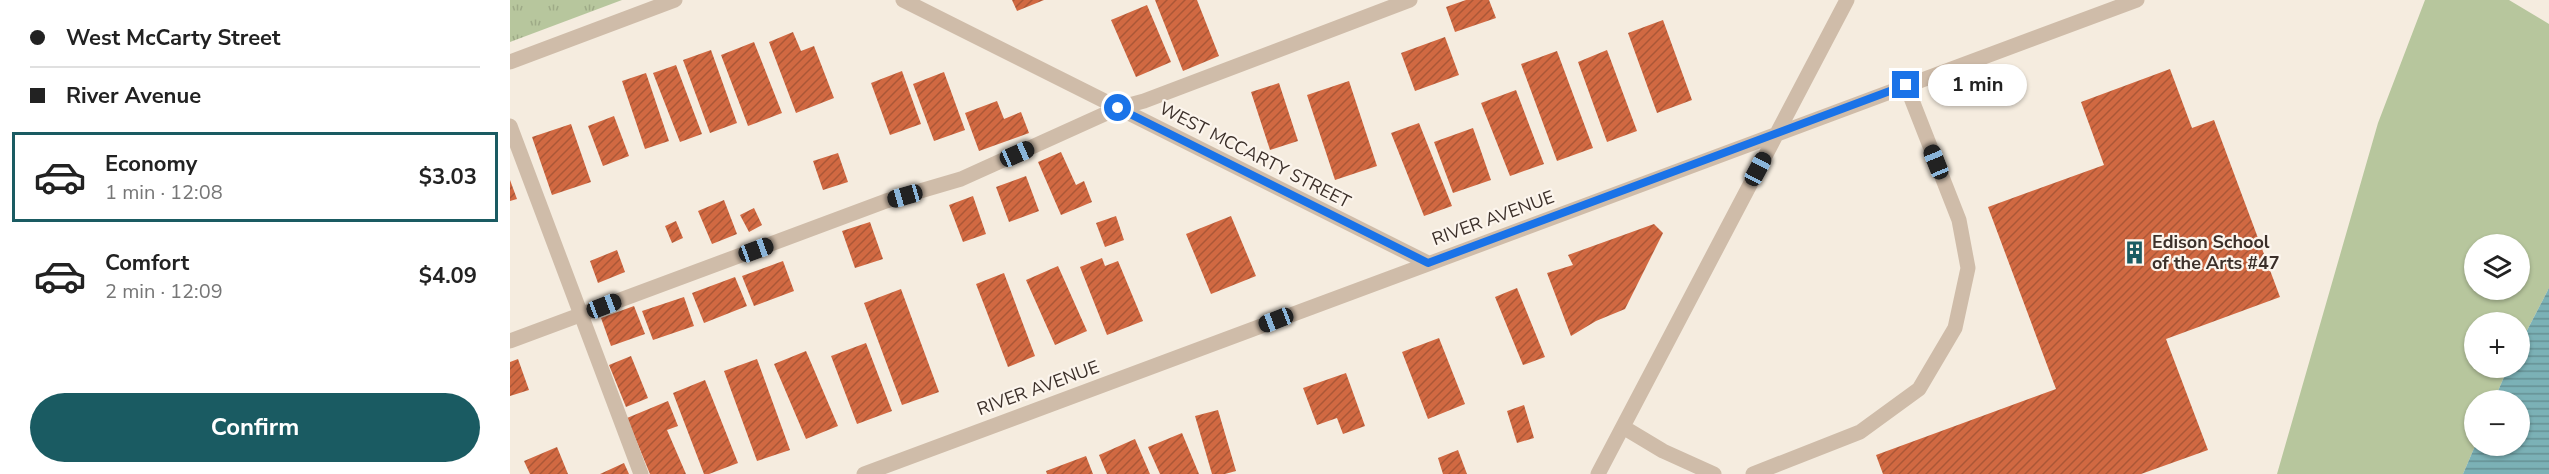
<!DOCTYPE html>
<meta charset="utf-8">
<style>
body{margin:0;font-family:"Nunito Sans",sans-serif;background:#f6f6f6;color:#222;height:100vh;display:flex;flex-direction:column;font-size:22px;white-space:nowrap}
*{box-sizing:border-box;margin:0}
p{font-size:20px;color:#767676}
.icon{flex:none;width:33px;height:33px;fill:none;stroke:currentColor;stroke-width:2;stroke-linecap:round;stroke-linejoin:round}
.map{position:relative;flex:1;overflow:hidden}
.details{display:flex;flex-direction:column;background:#fff;width:510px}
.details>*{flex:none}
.banner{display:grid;align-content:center;height:132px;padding:0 30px;background:#fff}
.controls{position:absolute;left:1954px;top:234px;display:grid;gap:12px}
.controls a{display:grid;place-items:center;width:66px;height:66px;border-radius:50%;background:#fff;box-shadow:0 2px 4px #0004;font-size:30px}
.end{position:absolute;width:27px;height:27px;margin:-14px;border:8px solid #1a73e8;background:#fff;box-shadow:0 0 0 3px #fff}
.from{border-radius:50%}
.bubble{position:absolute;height:42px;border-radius:21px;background:#fff;box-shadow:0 2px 4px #0004;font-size:20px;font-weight:700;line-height:42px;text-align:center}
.car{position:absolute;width:18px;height:36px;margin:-18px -9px;border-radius:8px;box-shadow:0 0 4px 2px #0007;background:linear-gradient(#222 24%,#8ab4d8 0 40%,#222 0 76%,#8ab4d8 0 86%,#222 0)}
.banner b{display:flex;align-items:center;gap:21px;height:57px;font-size:22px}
.banner b+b{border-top:2px solid #e0e0e0}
.banner i{width:15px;height:15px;background:#222}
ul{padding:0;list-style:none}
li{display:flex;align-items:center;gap:18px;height:90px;margin:0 12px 9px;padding:0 18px;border:3px solid transparent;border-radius:0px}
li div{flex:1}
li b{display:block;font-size:22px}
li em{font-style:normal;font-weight:700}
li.on{border-color:#1a5b62}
li>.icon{width:54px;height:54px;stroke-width:1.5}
.action{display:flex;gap:12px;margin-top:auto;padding:12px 30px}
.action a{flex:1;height:69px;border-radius:36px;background:#1a5b62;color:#fff;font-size:24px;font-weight:700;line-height:69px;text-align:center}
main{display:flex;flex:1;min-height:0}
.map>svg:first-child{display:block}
.grass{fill:#b7c69d;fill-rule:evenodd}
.park{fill:url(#park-tufts)}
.water{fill:url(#water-rules)}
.building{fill:url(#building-hatch)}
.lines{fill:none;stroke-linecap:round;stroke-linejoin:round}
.minor{stroke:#cfbca9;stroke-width:15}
.route{stroke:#1a73e8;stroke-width:8}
.labels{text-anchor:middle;stroke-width:4.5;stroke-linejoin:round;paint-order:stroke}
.street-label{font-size:18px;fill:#3c302a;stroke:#fcf5ed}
.poi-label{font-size:18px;font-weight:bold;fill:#3c302a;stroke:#fcf5ed;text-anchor:start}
</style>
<main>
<section class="details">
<div class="banner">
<b><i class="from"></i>West McCarty Street</b>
<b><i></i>River Avenue</b>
</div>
<ul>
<li class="on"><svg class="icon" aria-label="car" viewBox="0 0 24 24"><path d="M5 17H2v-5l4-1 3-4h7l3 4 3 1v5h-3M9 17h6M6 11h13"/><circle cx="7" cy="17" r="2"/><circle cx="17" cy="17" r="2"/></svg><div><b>Economy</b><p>1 min · 12:08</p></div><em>$3.03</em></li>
<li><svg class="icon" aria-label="car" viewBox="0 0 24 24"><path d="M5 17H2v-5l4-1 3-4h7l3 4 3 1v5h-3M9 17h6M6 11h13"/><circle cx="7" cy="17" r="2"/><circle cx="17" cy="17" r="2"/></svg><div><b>Comfort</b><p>2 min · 12:09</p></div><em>$4.09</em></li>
</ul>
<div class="action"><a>Confirm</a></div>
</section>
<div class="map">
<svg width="2039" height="474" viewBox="0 0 2039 474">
<defs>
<pattern id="park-tufts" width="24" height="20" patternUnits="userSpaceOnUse" patternTransform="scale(1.5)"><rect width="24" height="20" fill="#b7c69d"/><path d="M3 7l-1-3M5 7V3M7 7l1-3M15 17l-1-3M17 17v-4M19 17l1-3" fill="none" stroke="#9eaa87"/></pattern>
<pattern id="water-rules" width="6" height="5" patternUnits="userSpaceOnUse" patternTransform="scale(1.5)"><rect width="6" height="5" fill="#7bb1b6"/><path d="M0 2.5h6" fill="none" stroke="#669094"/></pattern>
<pattern id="building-hatch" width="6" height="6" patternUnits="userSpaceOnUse" patternTransform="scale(1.5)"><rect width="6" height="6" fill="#d16942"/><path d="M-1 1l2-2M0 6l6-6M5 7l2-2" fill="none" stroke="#ab5737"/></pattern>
</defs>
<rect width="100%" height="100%" fill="#f5ecdf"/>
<path class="grass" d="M 1915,0 L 1999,0 L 2039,24 L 2039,288 L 2010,344 L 2010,322 L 1965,322 L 1965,368 L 1998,368 L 1984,400 L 1965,400 L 1965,446 L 1953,474 L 1767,474 L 1868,123 ZM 1965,244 L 2010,244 L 2010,290 L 1965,290 Z"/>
<path class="park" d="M 0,0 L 112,0 L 0,42 Z"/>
<path class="water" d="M 2039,288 L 2039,474 L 1953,474 L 1965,446 L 2010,446 L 2010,400 L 1984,400 L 1998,368 L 2010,368 L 2010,344 Z"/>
<path class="building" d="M 502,0 L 534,0 L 507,11 Z
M 645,0 L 687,0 L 709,56 L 673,71 Z
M 956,0 L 979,0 L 986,18 L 945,32 L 936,7 Z
M 637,5 L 661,62 L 626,77 L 601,20 Z
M 1153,20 L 1182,100 L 1147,113 L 1118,33 Z
M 283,32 L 291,51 L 304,46 L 324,98 L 286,113 L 259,42 Z
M 935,37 L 949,75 L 905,91 L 891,53 Z
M 244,42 L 272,113 L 238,126 L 211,55 Z
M 201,50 L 227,123 L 200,133 L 173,60 Z
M 1097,50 L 1127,131 L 1097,142 L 1068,62 Z
M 1047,51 L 1083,148 L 1047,161 L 1011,64 Z
M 166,65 L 192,134 L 170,142 L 143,73 Z
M 1660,69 L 1682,128 L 1704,120 L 1770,297 L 1656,339 L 1698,450 L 1631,474 L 1373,474 L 1366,455 L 1546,389 L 1478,207 L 1594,165 L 1571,102 Z
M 392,71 L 411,124 L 380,135 L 361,83 Z
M 434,72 L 455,130 L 424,141 L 403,84 Z
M 136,73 L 159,141 L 135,149 L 112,81 Z
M 839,81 L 867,166 L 825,180 L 797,95 Z
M 769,83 L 788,141 L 760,150 L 741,92 Z
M 1006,90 L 1034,164 L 1000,176 L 971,103 Z
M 487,101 L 494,119 L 511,112 L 519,133 L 469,151 L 455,113 Z
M 104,116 L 119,156 L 93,166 L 78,126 Z
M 909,123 L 942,206 L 914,216 L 881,133 Z
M 61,124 L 81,182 L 42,195 L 22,137 Z
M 963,128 L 981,180 L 943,193 L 924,142 Z
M 551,152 L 566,185 L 574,181 L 582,202 L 551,215 L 528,162 Z
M 328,153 L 338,182 L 313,190 L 303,161 Z
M 516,176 L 529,211 L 499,222 L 486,187 Z
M 0,180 L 7,199 L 0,201 Z
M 463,196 L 476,234 L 453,242 L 439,205 Z
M 214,200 L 227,234 L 202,244 L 188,211 Z
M 244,208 L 252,225 L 239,232 L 230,215 Z
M 606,216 L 614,240 L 595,247 L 586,223 Z
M 721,216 L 746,276 L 701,294 L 676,234 Z
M 166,221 L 173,238 L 162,243 L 155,226 Z
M 360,222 L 373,259 L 345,268 L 332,231 Z
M 1144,224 L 1153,233 L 1115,309 L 1086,321 L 1061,336 L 1037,273 L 1063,265 L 1058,255 Z
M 107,250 L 115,272 L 88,283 L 80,261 Z
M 592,258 L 595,266 L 608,261 L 633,321 L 597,335 L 570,267 Z
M 273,261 L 284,291 L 244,306 L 232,276 Z
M 548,266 L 577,331 L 545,345 L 516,280 Z
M 494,273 L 525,356 L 498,367 L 466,284 Z
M 225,277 L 237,306 L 194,323 L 182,293 Z
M 1007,288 L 1035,357 L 1013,365 L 985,297 Z
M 391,289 L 429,392 L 392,405 L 354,303 Z
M 174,297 L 184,326 L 143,340 L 132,311 Z
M 124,306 L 135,334 L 101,346 L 91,318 Z
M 929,338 L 955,404 L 918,419 L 892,352 Z
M 356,343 L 382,411 L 347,424 L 321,356 Z
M 296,351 L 328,426 L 296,439 L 264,364 Z
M 121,356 L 138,398 L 116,407 L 99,365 Z
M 8,359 L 19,390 L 0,396 L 0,362 Z
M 247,359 L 280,450 L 247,461 L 214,371 Z
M 836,373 L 855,426 L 833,434 L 827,418 L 807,425 L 793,388 Z
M 195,380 L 228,463 L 199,474 L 194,474 L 163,393 Z
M 158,401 L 168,426 L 157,430 L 176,474 L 140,474 L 117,418 Z
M 1014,405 L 1024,438 L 1007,443 L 997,411 Z
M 708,410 L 726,471 L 715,474 L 702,474 L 685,416 Z
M 672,433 L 689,474 L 650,474 L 638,447 Z
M 625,439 L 640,474 L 597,474 L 589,455 Z
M 47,447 L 58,474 L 20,474 L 14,461 Z
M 948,450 L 957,474 L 933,474 L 928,458 Z
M 576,456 L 583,474 L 537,474 L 536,471 Z
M 114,463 L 119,474 L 90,474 Z"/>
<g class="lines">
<path class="minor" d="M 393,0 L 918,263
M 0,62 L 165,0
M 0,126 L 131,474
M 0,341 L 376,201 L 451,179 L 608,108 L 634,101 L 900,0
M 1113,427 L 1153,451 L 1204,474
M 354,474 L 1627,0
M 1088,474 L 1337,0
M 1243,474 L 1350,432 L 1409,389 L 1445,328 L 1458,268 L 1449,220 L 1396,85"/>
</g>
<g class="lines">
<path class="route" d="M 608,108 L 918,263 L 1396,85"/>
</g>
<defs>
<symbol id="building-bare" viewBox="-9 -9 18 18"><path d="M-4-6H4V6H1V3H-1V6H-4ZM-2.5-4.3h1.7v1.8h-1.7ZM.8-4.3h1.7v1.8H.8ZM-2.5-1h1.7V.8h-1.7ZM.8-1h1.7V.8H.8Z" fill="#1a5b62" stroke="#fcf5ed" stroke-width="2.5" paint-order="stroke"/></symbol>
</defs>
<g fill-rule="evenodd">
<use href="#building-bare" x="1608" y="236" width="33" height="33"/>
</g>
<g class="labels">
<g class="street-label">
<text transform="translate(745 155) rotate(27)" y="6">WEST MCCARTY STREET</text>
<text transform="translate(983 218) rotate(-20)" y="6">RIVER AVENUE</text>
<text transform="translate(528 388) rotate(-20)" y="6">RIVER AVENUE</text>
</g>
<g class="poi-label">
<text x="1642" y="248">Edison School<tspan x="1642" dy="21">of the Arts #47</tspan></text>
</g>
</g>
</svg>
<div class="controls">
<a><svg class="icon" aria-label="layers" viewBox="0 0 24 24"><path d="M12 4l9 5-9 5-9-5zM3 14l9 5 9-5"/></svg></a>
<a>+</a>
<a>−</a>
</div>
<i class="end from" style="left:608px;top:108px"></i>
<i class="end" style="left:1396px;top:85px"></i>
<div class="bubble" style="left:1418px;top:64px;width:99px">1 min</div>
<i class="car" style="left:507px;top:154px;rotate:66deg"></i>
<i class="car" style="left:1426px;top:162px;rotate:338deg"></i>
<i class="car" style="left:1248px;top:169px;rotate:28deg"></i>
<i class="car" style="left:395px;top:196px;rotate:254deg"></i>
<i class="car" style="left:246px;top:250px;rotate:70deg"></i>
<i class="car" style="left:94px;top:306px;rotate:69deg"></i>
<i class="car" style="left:766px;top:320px;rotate:249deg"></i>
</div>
</main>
